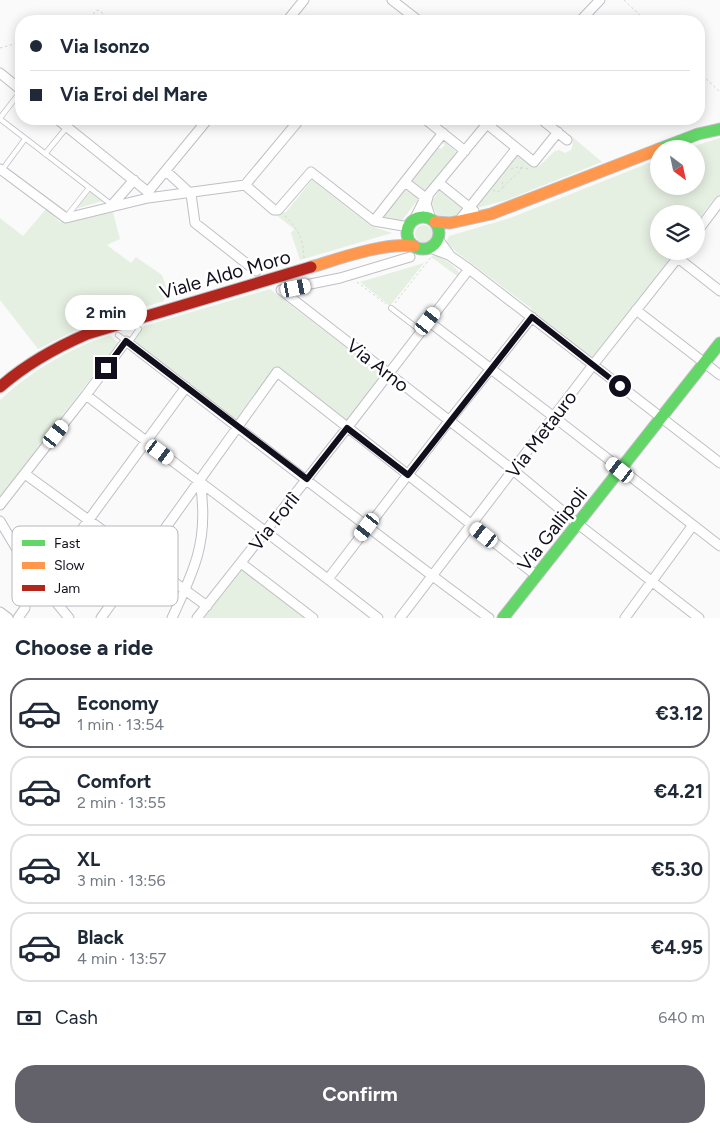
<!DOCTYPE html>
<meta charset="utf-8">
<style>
body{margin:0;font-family:Figtree,sans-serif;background:#f2f2f3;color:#1f2937;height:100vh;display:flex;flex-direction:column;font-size:19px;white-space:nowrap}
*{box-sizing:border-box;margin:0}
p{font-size:16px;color:#747a83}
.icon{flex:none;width:28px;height:28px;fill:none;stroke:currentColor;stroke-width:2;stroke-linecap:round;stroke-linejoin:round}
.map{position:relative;height:618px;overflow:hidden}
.panel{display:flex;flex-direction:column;background:#fff;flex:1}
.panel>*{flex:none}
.top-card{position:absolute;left:15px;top:15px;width:690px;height:110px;border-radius:20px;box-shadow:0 2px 12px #0003;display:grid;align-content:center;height:110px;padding:0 15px;background:#fff}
.needle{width:32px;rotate:147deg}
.buttons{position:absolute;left:650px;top:140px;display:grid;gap:10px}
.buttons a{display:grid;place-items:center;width:55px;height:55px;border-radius:50%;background:#fff;box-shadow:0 2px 12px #0003;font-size:25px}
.end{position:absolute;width:22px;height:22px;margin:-11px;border:6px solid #120f1c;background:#fff;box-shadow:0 0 0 2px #fff}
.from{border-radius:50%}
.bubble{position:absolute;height:35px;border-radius:18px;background:#fff;box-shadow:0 2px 12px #0003;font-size:16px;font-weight:700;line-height:35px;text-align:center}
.car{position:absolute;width:15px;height:30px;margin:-15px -8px;border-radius:6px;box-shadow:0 0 4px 1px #0007;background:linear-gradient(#fff 24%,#345 0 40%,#fff 0 76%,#345 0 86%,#fff 0)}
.top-card b{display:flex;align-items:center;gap:18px;height:48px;font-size:19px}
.top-card b+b{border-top:1px solid #e0e1e3}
.top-card i{width:12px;height:12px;background:#1f2937}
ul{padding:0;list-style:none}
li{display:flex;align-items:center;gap:15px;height:70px;margin:0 10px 8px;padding:0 5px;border:2px solid #e0e1e3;border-radius:20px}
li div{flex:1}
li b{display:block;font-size:19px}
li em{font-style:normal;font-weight:700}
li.active{border-color:#63616a}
li>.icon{width:45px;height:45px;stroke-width:1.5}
h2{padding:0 15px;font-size:22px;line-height:60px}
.pay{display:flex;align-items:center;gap:12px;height:55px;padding:0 15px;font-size:19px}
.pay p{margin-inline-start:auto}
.primary-button{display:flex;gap:10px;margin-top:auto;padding:10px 15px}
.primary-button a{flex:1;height:58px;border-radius:20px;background:#63616a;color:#fff;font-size:20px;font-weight:700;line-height:58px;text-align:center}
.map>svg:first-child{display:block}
.green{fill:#e6f0e2}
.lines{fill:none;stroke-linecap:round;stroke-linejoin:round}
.lane-casing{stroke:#c0bfc5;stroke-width:6}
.street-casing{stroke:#c0bfc5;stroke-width:11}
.fast-casing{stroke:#c0bfc5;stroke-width:13}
.slow-casing{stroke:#c0bfc5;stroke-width:13}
.jam-casing{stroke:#c0bfc5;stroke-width:13}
.path{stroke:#d6d6d7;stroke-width:1;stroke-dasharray:2.5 2.5;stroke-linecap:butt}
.lane{stroke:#fefefe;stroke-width:4.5}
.street{stroke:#fefefe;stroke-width:9}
.fast{stroke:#63d668;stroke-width:11}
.slow{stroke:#ff974d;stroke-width:11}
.jam{stroke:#b3261e;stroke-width:11}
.route{stroke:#120f1c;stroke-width:6}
.labels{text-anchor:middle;stroke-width:5;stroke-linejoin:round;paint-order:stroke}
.street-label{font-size:19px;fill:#120f1c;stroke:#fff}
.key{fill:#fff;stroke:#b8b7bb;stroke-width:1}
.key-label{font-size:14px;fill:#120f1c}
</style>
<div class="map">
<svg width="720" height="618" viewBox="0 0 720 618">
<rect width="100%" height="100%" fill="#fafafa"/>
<path class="green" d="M 569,134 L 602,162 L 507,200 L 474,209 L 517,151 L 538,167 L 555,151 L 559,150 L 565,153 L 571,150 L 573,143 Z
M 720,138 L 720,195 L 719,197 L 717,196 L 696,222 L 696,214 L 659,214 L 659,251 L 676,251 L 594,358 L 592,359 L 531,311 L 532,309 L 455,251 L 446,242 L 449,236 L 510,218 L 659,159 L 659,186 L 696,186 L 696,149 L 685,149 Z
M 441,142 L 445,142 L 456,152 L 455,154 L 424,193 L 407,180 L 435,145 L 441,149 L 445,145 Z
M 312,180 L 371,226 L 392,233 L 300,260 L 291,233 L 294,229 L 275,214 L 286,212 Z
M 404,185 L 420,197 L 401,222 L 379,217 Z
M 442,187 L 467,207 L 463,212 L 444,219 L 437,216 L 431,202 Z
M 90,191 L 103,201 L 75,209 Z
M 46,209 L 60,222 L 113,212 L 120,239 L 107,245 L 131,263 L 136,257 L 162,275 L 166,286 L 164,301 L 87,325 L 38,349 L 0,300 L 0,218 L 23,236 Z
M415 234a9 9 0 1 1 18 0a9 9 0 1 1-18 0Z
M 434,255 C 443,258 455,265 460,274 L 457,276 L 431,257 Z
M 424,263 L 390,306 L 360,282 Z
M 270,289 L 383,376 L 347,424 L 275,367 L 237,421 L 133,340 L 144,326 Z
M 110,335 L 118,343 L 0,497 L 0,400 C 31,371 70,348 110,335 Z
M 243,569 L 305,618 L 204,618 Z"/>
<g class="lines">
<defs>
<path id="lane" d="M 0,118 L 21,91
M 0,119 L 112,205
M 45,154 L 67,127
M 2,170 L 25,139
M 67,216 L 89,188
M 391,308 L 421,331
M 118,335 L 126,341
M 129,343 L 139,329"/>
<path id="street" d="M 392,0 L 419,21
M 287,21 L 304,0
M 580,21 L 600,0
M 0,73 L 21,90
M 57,119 L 148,192
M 425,119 L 465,151
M 541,119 L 567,140
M 487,124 L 534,162 L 558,132
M 0,169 L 66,218 L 148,198 L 245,185
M 166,171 L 191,194
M 405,182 L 427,199
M 439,183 L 474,211
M 245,185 L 274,210 L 278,210 L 311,172 L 374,221 L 409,227
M 245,185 L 300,119
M 191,194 L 195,223 L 256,271
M 148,197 L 148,192 L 208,119
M 428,197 L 426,204 L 431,219
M 112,205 L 134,180
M 414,220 L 424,200 L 491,119
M 374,221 L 443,133
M 458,222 L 516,149
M 696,233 L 720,201
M 438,239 L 449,254
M 430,248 L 449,255 L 469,269 L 720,463
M 410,257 L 340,278 L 281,290 L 513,470 L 578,524 L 699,618
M 678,258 L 720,291
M 636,310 L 720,375
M 428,321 L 554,417 L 720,546
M 86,395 C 183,470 282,543 378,618
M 25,474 L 207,606
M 0,505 L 86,395 L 126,341 C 246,434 366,527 489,618
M 0,521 L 28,568 L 69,618
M 241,563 L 313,618
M 328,579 L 449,421 L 532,317
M 41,585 L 186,387
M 0,612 L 8,618
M 18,618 L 25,608
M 101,618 L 277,372 L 537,576
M 172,618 C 181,598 191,578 197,557 C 204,533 204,506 200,481
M 197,618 L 347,428 L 469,269
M 400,618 L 593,365 L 683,251
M 625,618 L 693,525"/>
<path id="fast" d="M 659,149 L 698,134 L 720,129
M407 233a16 16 0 1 1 32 0a16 16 0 1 1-32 0Z
M 503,618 L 720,343"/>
<path id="slow" d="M 435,222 L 450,223 L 491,214 L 659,149
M 311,267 C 342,258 381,243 414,246"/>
<path id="jam" d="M 0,387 C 26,364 55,348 87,334 L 311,267"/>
</defs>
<use href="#lane" class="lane-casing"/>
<use href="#street" class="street-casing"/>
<use href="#fast" class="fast-casing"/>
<use href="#slow" class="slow-casing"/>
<use href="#jam" class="jam-casing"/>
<path class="path" d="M 624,0 L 646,21
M 86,21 L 97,10 L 100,11 L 110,20
M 0,48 L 21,42
M 699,72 L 720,92
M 511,169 L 516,167 L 529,169
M 503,187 L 520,171 L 522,164
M 493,190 L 497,192 C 503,190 504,186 502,181
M 285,216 C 299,230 303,238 304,258
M 357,282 L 386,304
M 395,303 L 431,257"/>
<use href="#lane" class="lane"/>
<use href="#street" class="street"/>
<use href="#fast" class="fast"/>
<use href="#slow" class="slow"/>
<use href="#jam" class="jam"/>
</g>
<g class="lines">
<path class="route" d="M 106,368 L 126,341 L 307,479 L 347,428 L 408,475 L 532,317 L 620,386"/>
</g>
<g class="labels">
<g class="street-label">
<text transform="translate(225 274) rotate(-16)" y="7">Viale Aldo Moro</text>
<text transform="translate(378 365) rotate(38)" y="7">Via Arno</text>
<text transform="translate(541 434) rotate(-53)" y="7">Via Metauro</text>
<text transform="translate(274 521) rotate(-52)" y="7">Via Forlì</text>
<text transform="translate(552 529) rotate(-52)" y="7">Via Gallipoli</text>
</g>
</g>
<rect x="12" y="526" width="166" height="80" rx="8" class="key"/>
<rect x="22" y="540" width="23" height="6" fill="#63d668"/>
<rect x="22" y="562" width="23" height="7" fill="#ff974d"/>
<rect x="22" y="585" width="23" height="6" fill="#b3261e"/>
<g class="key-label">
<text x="54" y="548">Fast</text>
<text x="54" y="570">Slow</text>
<text x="54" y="593">Jam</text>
</g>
</svg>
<div class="buttons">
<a><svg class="needle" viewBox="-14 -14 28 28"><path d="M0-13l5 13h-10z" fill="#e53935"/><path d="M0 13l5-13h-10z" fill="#747a83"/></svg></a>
<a><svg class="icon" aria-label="layers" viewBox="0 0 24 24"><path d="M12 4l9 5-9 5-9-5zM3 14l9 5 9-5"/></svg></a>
</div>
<i class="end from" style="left:620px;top:386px"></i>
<i class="end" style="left:106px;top:368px"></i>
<div class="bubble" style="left:65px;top:295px;width:82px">2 min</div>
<i class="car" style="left:296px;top:288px;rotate:79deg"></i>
<i class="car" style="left:428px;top:321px;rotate:38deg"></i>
<i class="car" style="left:56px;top:434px;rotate:38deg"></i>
<i class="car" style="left:160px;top:452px;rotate:126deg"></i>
<i class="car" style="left:620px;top:470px;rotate:308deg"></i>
<i class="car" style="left:367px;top:527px;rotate:217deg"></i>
<i class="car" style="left:484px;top:535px;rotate:308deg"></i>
<div class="top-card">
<b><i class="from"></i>Via Isonzo</b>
<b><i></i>Via Eroi del Mare</b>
</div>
</div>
<section class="panel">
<h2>Choose a ride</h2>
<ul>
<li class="active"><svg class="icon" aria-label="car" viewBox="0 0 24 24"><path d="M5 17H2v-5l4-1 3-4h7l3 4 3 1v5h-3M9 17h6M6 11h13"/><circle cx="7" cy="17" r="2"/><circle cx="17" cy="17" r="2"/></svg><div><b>Economy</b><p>1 min · 13:54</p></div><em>€3.12</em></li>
<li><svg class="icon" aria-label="car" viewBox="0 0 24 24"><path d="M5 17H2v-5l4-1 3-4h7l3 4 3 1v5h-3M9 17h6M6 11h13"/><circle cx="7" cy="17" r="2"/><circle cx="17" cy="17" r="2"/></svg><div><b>Comfort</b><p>2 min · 13:55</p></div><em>€4.21</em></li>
<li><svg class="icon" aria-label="car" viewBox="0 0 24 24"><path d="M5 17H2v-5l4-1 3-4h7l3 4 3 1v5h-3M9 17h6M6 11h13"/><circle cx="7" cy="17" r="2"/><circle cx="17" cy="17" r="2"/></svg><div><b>XL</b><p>3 min · 13:56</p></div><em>€5.30</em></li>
<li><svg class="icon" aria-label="car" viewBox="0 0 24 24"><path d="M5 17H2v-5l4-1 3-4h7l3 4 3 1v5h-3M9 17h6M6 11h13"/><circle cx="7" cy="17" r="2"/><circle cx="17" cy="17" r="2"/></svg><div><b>Black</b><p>4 min · 13:57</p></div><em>€4.95</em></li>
</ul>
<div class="pay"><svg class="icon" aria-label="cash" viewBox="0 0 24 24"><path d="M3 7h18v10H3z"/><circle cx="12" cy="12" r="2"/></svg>Cash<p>640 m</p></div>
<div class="primary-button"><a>Confirm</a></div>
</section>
